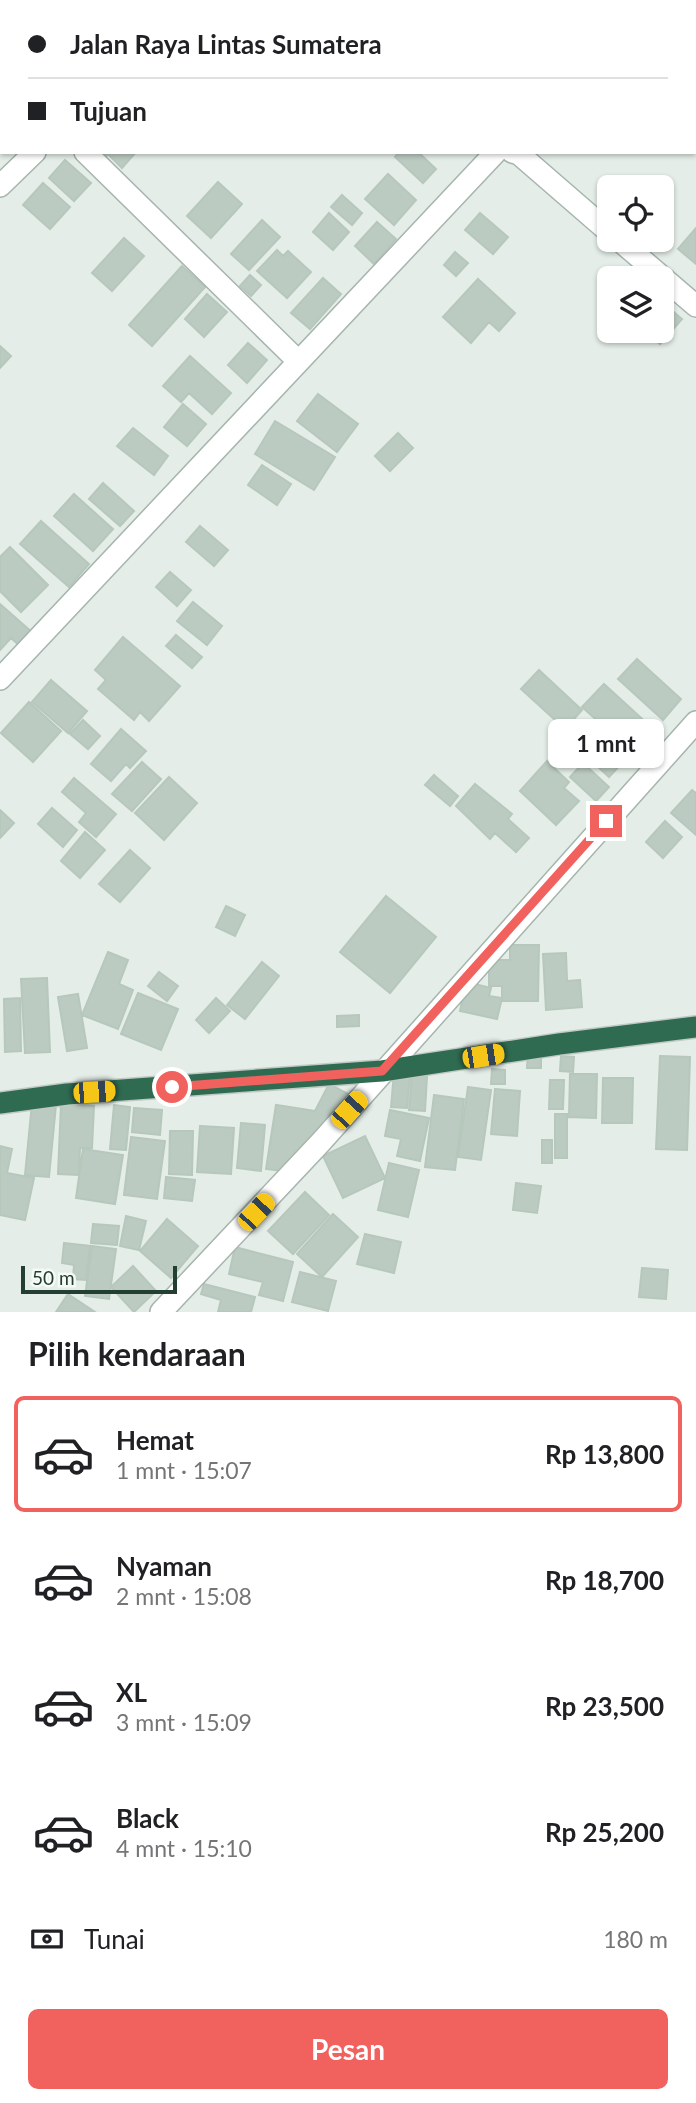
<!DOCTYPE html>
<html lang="id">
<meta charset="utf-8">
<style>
body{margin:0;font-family:Lato,sans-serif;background:#f6f6f6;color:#202124;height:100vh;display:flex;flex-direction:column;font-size:26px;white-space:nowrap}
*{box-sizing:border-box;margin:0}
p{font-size:23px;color:#757577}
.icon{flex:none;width:38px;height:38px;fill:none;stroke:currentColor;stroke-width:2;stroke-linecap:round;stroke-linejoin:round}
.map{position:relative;height:1312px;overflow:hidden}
.side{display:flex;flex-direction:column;background:#fff;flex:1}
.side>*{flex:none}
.top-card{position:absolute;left:0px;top:0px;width:696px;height:154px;box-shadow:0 2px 5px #0004;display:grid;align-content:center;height:154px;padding:0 28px;background:#fff}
.fabs{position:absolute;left:597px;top:175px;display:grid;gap:14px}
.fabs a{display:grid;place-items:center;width:77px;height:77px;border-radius:10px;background:#fff;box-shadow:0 2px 5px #0004;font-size:35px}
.scale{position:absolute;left:21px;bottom:18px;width:156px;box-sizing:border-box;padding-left:7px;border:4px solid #233f31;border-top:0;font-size:19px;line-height:24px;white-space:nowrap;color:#233f31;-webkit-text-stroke:5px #f5faf6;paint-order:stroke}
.end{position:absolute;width:32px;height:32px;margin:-16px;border:9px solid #f1615e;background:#fff;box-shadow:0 0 0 4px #fff}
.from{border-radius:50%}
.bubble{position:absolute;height:49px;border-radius:10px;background:#fff;box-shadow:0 2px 5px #0004;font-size:23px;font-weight:700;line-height:49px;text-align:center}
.car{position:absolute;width:21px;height:42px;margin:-21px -10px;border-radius:9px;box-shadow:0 0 5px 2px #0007;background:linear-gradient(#f5c518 24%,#345 0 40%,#f5c518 0 76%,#345 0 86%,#f5c518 0)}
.top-card b{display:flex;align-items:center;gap:24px;height:66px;font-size:26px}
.top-card b+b{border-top:2px solid #e0e0e0}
.top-card i{width:18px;height:18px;background:#202124}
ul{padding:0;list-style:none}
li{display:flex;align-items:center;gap:21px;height:116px;margin:0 14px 10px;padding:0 14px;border:4px solid transparent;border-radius:10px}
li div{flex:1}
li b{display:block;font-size:26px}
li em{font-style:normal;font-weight:700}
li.on{border-color:#f1615e}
li>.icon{width:63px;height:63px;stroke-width:1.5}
h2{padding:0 28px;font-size:32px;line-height:84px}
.pay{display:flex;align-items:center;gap:18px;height:77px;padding:0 28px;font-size:26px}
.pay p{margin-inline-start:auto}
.primary-button{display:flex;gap:14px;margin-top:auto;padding:14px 28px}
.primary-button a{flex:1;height:80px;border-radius:10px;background:#f1615e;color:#fff;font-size:28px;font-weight:700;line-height:80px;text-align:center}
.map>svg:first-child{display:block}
.building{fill:#bccbc2;stroke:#b6c7bc;stroke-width:2}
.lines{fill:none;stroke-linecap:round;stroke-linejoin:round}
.minor-casing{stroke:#a6b5ad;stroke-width:24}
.highway-casing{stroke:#c1c9c5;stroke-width:24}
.minor{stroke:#fff;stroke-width:21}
.highway{stroke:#2f6b51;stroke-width:21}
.route{stroke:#f1615e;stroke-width:9}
</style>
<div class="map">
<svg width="696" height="1312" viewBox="0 0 696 1312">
<rect width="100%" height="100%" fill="#e4ede7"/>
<path class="building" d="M 90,152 L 136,152 L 122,168 L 108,154 L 101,162 Z
M 399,152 L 418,152 L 436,169 L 423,183 L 395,157 Z
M 65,160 L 91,183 L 74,201 L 49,178 Z
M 388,174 L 416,200 L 394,225 L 365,199 Z
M 218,182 L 242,204 L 211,238 L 187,216 Z
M 43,183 L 70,207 L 50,229 L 23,205 Z
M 342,195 L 362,213 L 352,225 L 331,207 Z
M 329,213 L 349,232 L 333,250 L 313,232 Z
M 480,213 L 508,237 L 493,254 L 465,230 Z
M 262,220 L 280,237 L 249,270 L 231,254 Z
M 377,222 L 396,239 L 374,264 L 355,246 Z
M 696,228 L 696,264 L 678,249 Z
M 124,238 L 144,256 L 112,291 L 92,273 Z
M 277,250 L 283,256 L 288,251 L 311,272 L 287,298 L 257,271 Z
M 455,252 L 468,263 L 456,276 L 444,265 Z
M 182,266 L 205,287 L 152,346 L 129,325 Z
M 250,275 L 261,285 L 251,296 L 240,286 Z
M 323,278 L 341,294 L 310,329 L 291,313 Z
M 478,279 L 515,313 L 499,331 L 489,322 L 471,343 L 443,317 Z
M 207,294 L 227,312 L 204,337 L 185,319 Z
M 662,302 L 682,319 L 660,344 L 644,331 L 662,331 Z
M 248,343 L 267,360 L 247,383 L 228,365 Z
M 0,346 L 11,356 L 0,368 Z
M 190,356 L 231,393 L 212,414 L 189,393 L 181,402 L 163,386 Z
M 318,394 L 358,424 L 337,452 L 297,421 Z
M 183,404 L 206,424 L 187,446 L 164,427 Z
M 275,421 L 335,457 L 314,490 L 255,454 Z
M 133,428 L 168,456 L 154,475 L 117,446 Z
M 398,433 L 413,448 L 390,471 L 375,456 Z
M 262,465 L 291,484 L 277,505 L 248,485 Z
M 103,483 L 134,511 L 120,526 L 89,499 Z
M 74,494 L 113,529 L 93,551 L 54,516 Z
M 41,521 L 89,564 L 69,587 L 20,544 Z
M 200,526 L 228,550 L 214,566 L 186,542 Z
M 10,547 L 48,585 L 21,612 L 0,591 L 0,557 Z
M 170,572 L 191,590 L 177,606 L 156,587 Z
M 193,602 L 222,626 L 207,645 L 177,621 Z
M 0,604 L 33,633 L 21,647 L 11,638 L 0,650 Z
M 176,635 L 202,657 L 192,668 L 166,646 Z
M 123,637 L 180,686 L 149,721 L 140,712 L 134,720 L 98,689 L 106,680 L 95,670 Z
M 637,659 L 681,699 L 663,720 L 618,679 Z
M 539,670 L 582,710 L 565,729 L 521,689 Z
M 51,680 L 87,711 L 68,733 L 32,702 Z
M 604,684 L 650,726 L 629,749 L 582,707 Z
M 29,702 L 61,731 L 33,762 L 1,733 Z
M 83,720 L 100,736 L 88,749 L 70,734 Z
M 121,729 L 146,751 L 130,768 L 126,764 L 111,781 L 91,764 Z
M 597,736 L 624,761 L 609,777 L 582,752 Z
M 547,761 L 569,782 L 564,788 L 579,801 L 556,825 L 520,791 Z
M 142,762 L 161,779 L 132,811 L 112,794 Z
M 583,763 L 609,787 L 596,801 L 570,777 Z
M 434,775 L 458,796 L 450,806 L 425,785 Z
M 169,777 L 197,803 L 164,840 L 135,813 Z
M 74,778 L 116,814 L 96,837 L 79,822 L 86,813 L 62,792 Z
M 475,784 L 512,814 L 508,819 L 529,838 L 516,852 L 495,833 L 490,839 L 456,806 Z
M 692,790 L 696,793 L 696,835 L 671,813 Z
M 52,808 L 77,830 L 63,847 L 38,824 Z
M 0,810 L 14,823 L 0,838 Z
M 665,821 L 682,837 L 663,858 L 646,842 Z
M 85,832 L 105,850 L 80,878 L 61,861 Z
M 130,850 L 150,868 L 120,902 L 99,884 Z
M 386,896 L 436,937 L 390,993 L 340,952 Z
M 226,906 L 245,915 L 235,936 L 216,927 Z
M 510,945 L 539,945 L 538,1001 L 502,1001 L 502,986 L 489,986 L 489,960 L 510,960 Z
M 108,952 L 128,960 L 119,984 L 133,990 L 118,1029 L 82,1015 Z
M 566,953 L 567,981 L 580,980 L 582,1007 L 546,1010 L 543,954 Z
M 262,962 L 279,976 L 245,1019 L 227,1005 Z
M 159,972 L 178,986 L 167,1001 L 148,986 Z
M 47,978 L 50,1052 L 25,1053 L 21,979 Z
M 466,982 L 491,988 L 489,996 L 502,998 L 497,1019 L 460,1011 Z
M 138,993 L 178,1009 L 161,1050 L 121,1034 Z
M 78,994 L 87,1048 L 67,1051 L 58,997 Z
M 20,998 L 21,1051 L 5,1052 L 4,999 Z
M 216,998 L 230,1011 L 209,1033 L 196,1020 Z
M 359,1015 L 359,1026 L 337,1027 L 337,1016 Z
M 528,1053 L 541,1053 L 541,1068 L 527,1068 Z
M 561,1056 L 574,1057 L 573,1072 L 560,1071 Z
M 660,1056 L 690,1057 L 687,1150 L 656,1149 Z
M 492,1069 L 505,1070 L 505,1084 L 491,1084 Z
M 394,1073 L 410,1074 L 407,1108 L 391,1107 Z
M 570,1074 L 597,1074 L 596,1118 L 569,1117 Z
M 412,1075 L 427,1076 L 425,1111 L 409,1110 Z
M 603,1078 L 633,1078 L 632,1123 L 602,1123 Z
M 550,1080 L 564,1080 L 563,1109 L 549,1109 Z
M 329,1084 L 350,1095 L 282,1171 L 266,1169 L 276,1105 L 315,1111 Z
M 468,1087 L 491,1090 L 481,1160 L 458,1157 Z
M 495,1089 L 520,1091 L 517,1136 L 491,1134 Z
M 434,1095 L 464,1099 L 455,1170 L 425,1167 Z
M 32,1103 L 56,1105 L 49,1177 L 25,1175 Z
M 61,1104 L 94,1106 L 92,1148 L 80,1148 L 79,1175 L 58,1174 Z
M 114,1105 L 130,1107 L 126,1150 L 110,1149 Z
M 134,1108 L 162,1110 L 160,1135 L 132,1132 Z
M 390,1110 L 429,1118 L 420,1161 L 397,1156 L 401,1139 L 385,1136 Z
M 555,1114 L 567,1114 L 567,1158 L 555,1158 Z
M 241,1123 L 265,1125 L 261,1171 L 237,1168 Z
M 200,1126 L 234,1128 L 231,1174 L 197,1172 Z
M 170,1131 L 193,1131 L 192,1175 L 169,1174 Z
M 365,1136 L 385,1178 L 343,1198 L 323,1156 Z
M 131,1137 L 165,1141 L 157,1199 L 124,1195 Z
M 542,1140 L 552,1140 L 552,1163 L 542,1163 Z
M 0,1146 L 12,1149 L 7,1173 L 34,1178 L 25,1220 L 0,1215 Z
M 83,1149 L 123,1155 L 115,1204 L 76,1198 Z
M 389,1163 L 419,1170 L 408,1217 L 378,1210 Z
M 166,1177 L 195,1180 L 192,1201 L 164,1198 Z
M 516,1183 L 541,1186 L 537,1213 L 513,1210 Z
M 305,1192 L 329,1215 L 293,1254 L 268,1231 Z
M 333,1214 L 358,1237 L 322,1277 L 297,1254 Z
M 126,1216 L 146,1221 L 139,1250 L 120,1246 Z
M 167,1219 L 198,1246 L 171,1278 L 140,1251 Z
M 93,1224 L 119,1226 L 117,1245 L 91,1243 Z
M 365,1234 L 401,1242 L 394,1273 L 357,1264 Z
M 64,1243 L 90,1246 L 86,1280 L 73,1279 L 74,1265 L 62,1263 Z
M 92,1246 L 116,1249 L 109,1299 L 85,1296 Z
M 235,1247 L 293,1262 L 283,1301 L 259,1295 L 263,1282 L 229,1274 Z
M 133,1266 L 156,1291 L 134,1312 L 111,1287 Z
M 642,1268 L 668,1270 L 666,1299 L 639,1297 Z
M 300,1272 L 336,1281 L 328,1311 L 292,1302 Z
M 204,1284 L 255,1297 L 251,1312 L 218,1312 L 221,1300 L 201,1294 Z
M 68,1294 L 95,1312 L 56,1312 Z"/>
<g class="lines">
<defs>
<path id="minor" d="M 67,0 L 69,2
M 85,152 L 298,361
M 512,152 L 519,154 L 609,232
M 0,186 L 35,152
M 619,240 L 696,306
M 0,679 L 496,152
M 161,1312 L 321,1142 L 696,722"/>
<path id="highway" d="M 0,1103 L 67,1094 L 382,1071 L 559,1044 L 696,1027"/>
</defs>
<use href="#minor" class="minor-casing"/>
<use href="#highway" class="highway-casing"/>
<use href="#minor" class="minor"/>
<use href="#highway" class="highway"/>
</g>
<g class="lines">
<path class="route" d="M 172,1087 L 382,1071 L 606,821"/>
</g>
</svg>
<div class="fabs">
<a><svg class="icon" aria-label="locate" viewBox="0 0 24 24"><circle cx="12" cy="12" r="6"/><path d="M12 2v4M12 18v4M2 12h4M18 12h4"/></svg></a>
<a><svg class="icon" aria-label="layers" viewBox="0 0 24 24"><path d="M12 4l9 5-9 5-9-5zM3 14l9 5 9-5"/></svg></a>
</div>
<div class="scale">50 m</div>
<i class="end from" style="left:172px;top:1087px"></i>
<i class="end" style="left:606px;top:821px"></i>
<div class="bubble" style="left:548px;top:719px;width:116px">1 mnt</div>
<i class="car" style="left:483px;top:1056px;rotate:81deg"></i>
<i class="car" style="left:94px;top:1092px;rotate:86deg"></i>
<i class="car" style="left:349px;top:1110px;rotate:42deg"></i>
<i class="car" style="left:256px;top:1212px;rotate:43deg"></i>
<div class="top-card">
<b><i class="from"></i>Jalan Raya Lintas Sumatera</b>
<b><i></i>Tujuan</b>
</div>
</div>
<section class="side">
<h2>Pilih kendaraan</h2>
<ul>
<li class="on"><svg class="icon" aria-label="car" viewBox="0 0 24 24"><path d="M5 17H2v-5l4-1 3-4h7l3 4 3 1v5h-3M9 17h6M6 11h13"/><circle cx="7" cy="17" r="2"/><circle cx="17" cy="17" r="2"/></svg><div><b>Hemat</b><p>1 mnt · 15:07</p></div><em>Rp 13,800</em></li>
<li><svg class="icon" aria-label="car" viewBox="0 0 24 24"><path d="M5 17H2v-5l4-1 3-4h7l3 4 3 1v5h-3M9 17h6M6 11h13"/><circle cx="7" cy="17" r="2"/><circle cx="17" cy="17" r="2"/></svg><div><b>Nyaman</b><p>2 mnt · 15:08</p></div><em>Rp 18,700</em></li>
<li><svg class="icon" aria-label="car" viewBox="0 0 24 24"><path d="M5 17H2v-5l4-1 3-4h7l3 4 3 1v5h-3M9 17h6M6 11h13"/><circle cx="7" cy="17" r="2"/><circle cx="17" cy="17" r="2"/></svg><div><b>XL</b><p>3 mnt · 15:09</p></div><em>Rp 23,500</em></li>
<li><svg class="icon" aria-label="car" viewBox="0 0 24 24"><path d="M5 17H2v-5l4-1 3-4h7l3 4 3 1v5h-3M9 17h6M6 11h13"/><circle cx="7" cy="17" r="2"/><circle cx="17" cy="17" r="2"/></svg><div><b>Black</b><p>4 mnt · 15:10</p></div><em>Rp 25,200</em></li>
</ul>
<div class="pay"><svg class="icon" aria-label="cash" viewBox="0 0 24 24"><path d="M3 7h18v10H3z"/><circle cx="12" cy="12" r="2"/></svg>Tunai<p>180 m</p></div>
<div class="primary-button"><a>Pesan</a></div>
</section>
